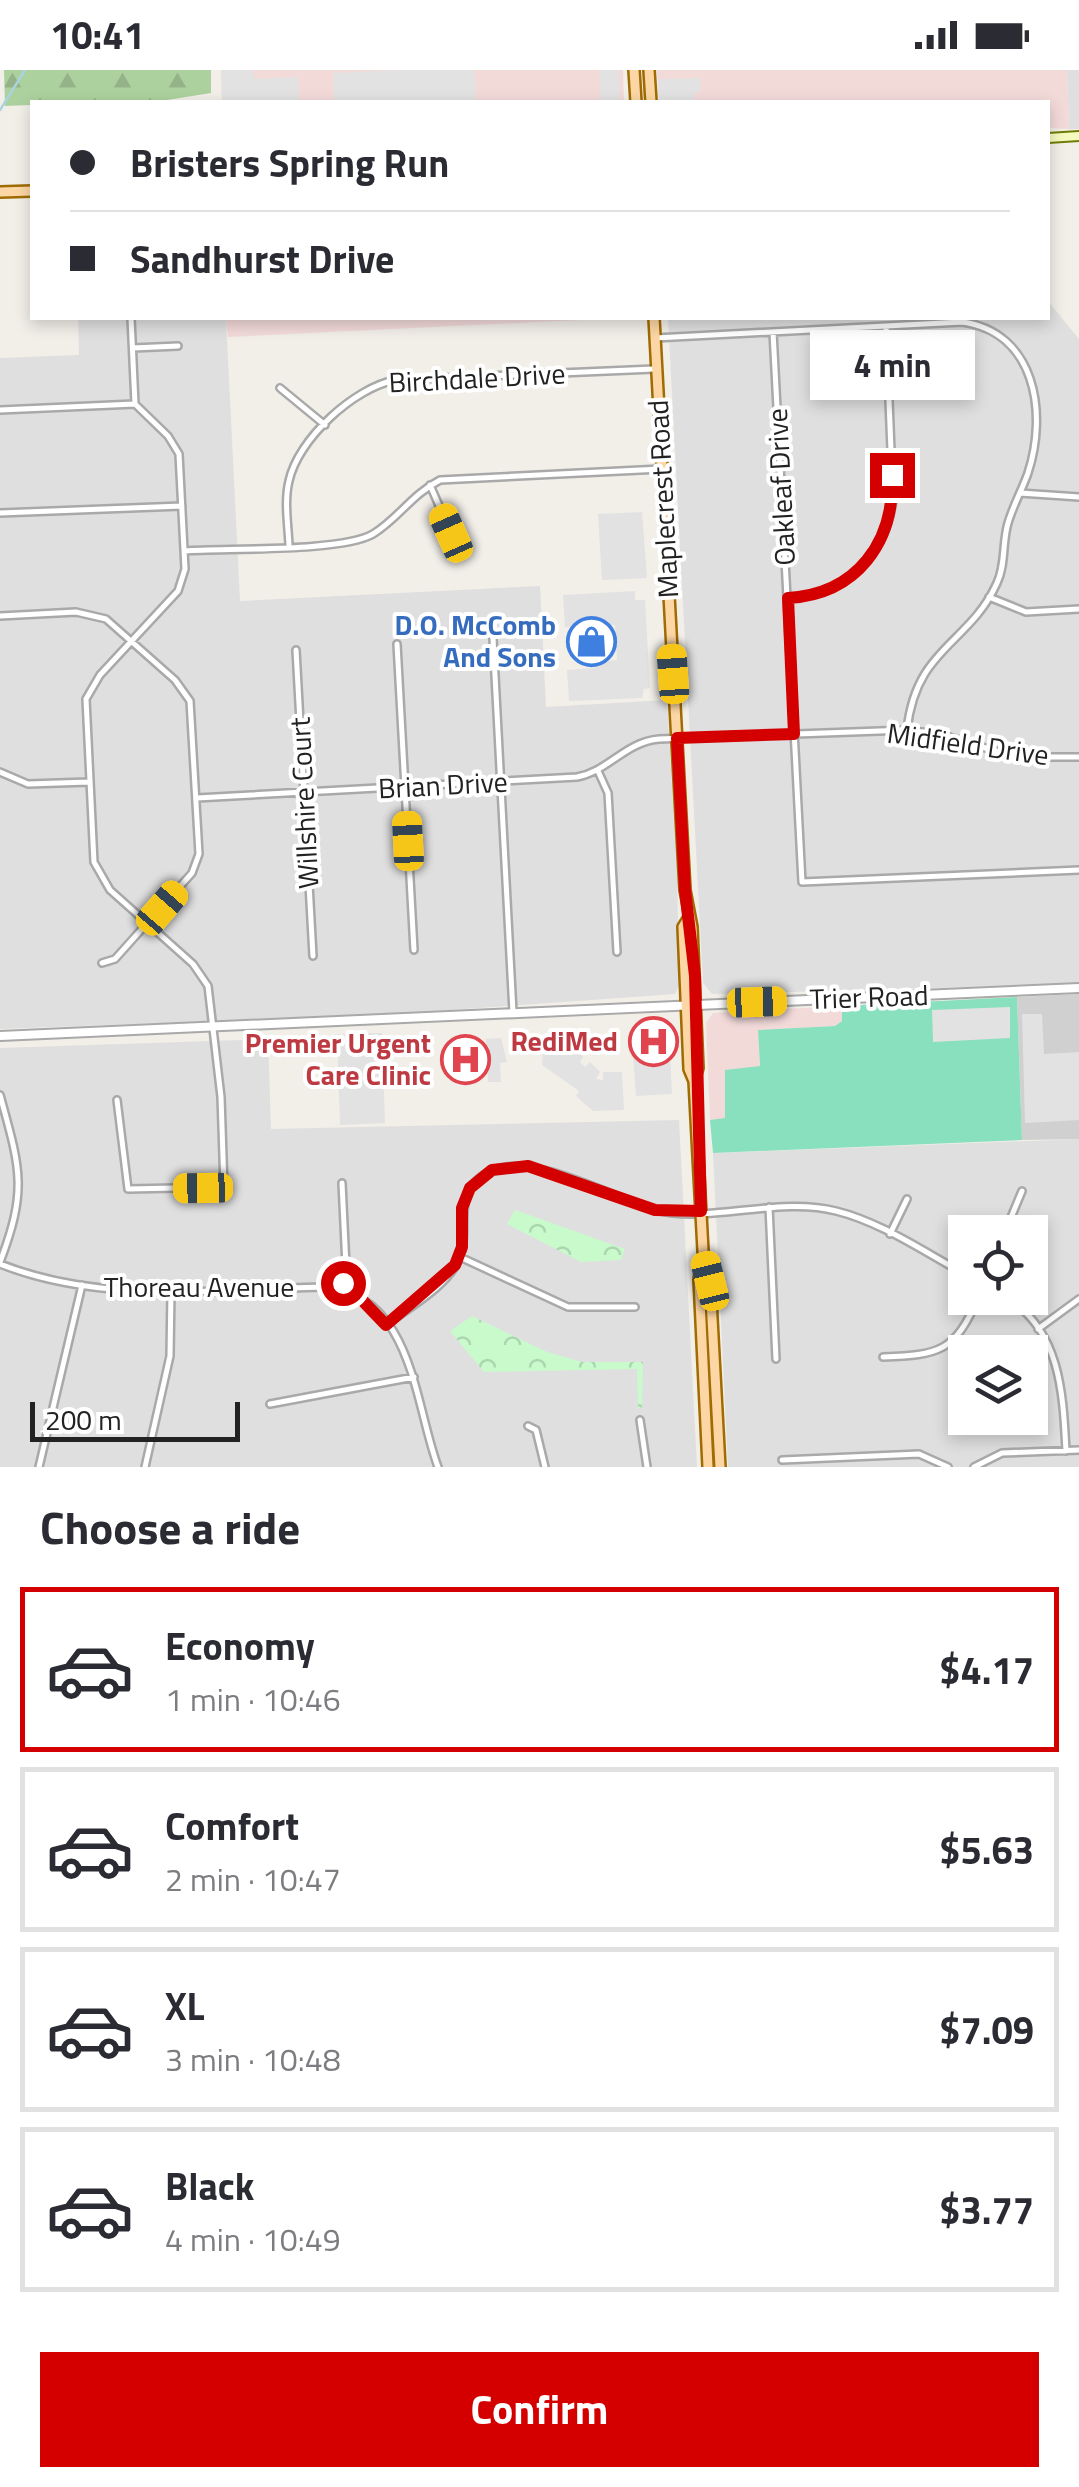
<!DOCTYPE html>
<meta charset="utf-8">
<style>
body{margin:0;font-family:"Titillium Web",sans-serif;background:#f7f7f7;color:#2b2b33;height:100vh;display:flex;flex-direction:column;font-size:38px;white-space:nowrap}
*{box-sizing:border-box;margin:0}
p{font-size:32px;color:#7c7c81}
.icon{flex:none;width:55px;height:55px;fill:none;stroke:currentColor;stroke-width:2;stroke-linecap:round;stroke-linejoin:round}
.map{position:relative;height:1397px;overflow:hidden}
.side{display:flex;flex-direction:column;background:#fff;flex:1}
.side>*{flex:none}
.banner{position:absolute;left:30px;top:30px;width:1020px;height:220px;border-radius:0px;box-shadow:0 5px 15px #0003;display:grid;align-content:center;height:220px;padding:0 40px;background:#fff}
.tools{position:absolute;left:948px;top:1145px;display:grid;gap:20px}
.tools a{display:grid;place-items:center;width:100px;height:100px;border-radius:0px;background:#fff;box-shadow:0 5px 15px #0003;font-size:50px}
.scale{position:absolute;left:30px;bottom:25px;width:210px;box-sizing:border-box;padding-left:10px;border:5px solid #222;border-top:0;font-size:28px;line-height:35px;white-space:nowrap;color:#222;-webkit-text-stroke:8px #fff;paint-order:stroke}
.end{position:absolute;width:45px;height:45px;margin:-22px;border:12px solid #d40000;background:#fff;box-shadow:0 0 0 5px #fff}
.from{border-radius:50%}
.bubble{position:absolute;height:70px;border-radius:0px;background:#fff;box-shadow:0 5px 15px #0003;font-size:32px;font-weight:700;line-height:70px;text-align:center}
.car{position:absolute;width:30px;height:60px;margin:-30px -15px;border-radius:12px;box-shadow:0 0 8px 2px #0007;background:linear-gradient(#f5c518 24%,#345 0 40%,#f5c518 0 76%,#345 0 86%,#f5c518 0)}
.banner b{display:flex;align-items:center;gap:35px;height:95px;font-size:38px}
.banner b+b{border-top:2px solid #e1e1e2}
.banner i{width:25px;height:25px;background:#2b2b33}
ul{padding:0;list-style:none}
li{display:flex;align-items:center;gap:30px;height:165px;margin:0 20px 15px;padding:0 20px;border:5px solid #e1e1e2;border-radius:0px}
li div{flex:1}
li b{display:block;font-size:38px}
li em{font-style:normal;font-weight:700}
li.current{border-color:#d40000}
li>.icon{width:90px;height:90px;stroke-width:1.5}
h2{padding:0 40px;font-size:45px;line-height:120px}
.action{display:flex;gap:20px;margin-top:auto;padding:20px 40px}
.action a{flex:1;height:115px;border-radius:0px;background:#d40000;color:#fff;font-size:40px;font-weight:700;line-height:115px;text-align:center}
.status{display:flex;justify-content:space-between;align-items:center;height:70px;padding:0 50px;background:#fff;direction:ltr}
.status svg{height:28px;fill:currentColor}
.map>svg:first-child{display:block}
.residential{fill:#e0dfdf;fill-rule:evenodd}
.commercial{fill:#f2dad9}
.religious{fill:#d0d0d0}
.forest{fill:url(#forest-firs)}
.park{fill:url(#park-crowns)}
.pitch{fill:#88e0be}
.parking{fill:#e2e2e2}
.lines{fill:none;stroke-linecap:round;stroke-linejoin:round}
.stream{stroke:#aad3df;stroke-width:2.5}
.minor-casing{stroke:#a9a9a9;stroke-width:10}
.tertiary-casing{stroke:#a9a9a9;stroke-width:12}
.secondary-casing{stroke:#707d05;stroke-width:12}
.primary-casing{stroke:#a06b00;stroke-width:14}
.minor{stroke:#fff;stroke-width:5}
.tertiary{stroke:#fff;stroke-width:8}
.secondary{stroke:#f7fabf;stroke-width:8}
.primary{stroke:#fcd6a4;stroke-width:9}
.route{stroke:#d40000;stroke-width:12}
.labels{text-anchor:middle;stroke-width:8;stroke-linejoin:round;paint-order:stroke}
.street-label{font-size:28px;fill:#222;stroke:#fff}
.shop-label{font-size:28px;font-weight:bold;fill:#366cbe;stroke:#fff;text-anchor:end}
.health-label{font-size:28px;font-weight:bold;fill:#be3a42;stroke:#fff;text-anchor:end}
</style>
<div class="status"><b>10:41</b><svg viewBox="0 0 49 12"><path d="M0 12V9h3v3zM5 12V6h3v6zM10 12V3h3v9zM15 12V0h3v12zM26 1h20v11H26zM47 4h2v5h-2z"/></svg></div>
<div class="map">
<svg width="1079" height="1397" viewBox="0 0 1079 1397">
<defs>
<pattern id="forest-firs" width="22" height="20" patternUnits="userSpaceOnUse" patternTransform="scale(2.5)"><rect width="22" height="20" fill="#add19e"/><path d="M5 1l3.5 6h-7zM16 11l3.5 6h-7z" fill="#95b388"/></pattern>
<pattern id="park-crowns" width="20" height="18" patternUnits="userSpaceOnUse" patternTransform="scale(2.5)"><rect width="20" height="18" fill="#c8facc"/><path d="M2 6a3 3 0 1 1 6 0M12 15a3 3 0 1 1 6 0" fill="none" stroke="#acd6af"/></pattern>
</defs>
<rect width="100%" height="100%" fill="#f2efe9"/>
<path class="residential" d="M 1067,0 L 1079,0 L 1079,59 L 1069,59 Z
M 1048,231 L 1079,269 L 1079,914 L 712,924 L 703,913 L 668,248 L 1048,248 Z
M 78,248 L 226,248 L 240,531 L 540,516 L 546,637 L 667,630 L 677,798 L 679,914 L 675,924 L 380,945 L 0,959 L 0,288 L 79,285 Z
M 268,969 L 271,1059 L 679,1050 L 697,1397 L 0,1397 L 0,978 Z
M 1079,1069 L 1079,1397 L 728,1397 L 713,1083 ZM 965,1162 L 1030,1162 L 1030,1228 L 965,1228 ZM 965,1282 L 1030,1282 L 1030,1348 L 965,1348 Z"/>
<path class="commercial" d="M 221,0 L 623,0 L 624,32 L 222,32 Z
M 657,0 L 1067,0 L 1069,59 L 1048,58 L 1048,32 L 659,32 Z
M 226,248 L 620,248 L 228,267 Z
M 842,936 L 842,951 L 835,956 L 758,960 L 760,997 L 726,1000 L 725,1049 L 710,1050 L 706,953 L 713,943 Z"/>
<path class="religious" d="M 1079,924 L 1079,1069 L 1022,1070 L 1017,927 Z"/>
<path class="forest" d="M 4,0 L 211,0 L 211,23 L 167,30 L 5,36 Z"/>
<path class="park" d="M 515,1140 L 625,1179 L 621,1190 L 581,1192 L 507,1154 Z
M 472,1246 L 547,1282 L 582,1292 L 643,1292 L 642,1338 L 638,1338 L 637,1299 L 484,1302 L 450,1261 Z"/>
<path class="pitch" d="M 1017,927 L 1022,1070 L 713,1083 L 710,1050 L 725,1048 L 725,1000 L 760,996 L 758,960 L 835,956 L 842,951 L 842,936 Z"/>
<path class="parking" d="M 221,0 L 253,0 L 254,9 L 298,7 L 299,32 L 222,32 Z
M 400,0 L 474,0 L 476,32 L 334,32 L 333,3 Z
M 599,0 L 619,0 L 620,32 L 601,32 Z
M 700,8 L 700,22 L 694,23 L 694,32 L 659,32 L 658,9 Z
M 642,442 L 647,508 L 602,510 L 598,444 Z
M 635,521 L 635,530 L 645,530 L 650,618 L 644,619 L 642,628 L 569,631 L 567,600 L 595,598 L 596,592 L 617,590 L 615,555 L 565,557 L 563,525 Z
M 1010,937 L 1010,968 L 933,972 L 932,940 Z
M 1022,944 L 1042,944 L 1044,984 L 1079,982 L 1079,1050 L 1025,1053 Z
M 382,963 L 385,1053 L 340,1055 L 337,964 Z
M 501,968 L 507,992 L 500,993 L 501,1012 L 488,1012 L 486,969 Z
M 566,971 L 583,987 L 580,992 L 585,997 L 590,992 L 600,1002 L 596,1009 L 603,1010 L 603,1002 L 622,1002 L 624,1040 L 593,1041 L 576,1026 L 579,1021 L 542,995 L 543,981 Z
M 670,984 L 672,1024 L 636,1026 L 633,986 Z"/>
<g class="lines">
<path class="stream" d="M 0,40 L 25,0"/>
<defs>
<path id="minor" d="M 773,262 L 802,812 L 1079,800
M 655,268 L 962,252 C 1035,262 1048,342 1028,403 C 1022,420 1013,436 1008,453 C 1002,473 1006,494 997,513 C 969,575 916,577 907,660
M 133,278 L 178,276
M 280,318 L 325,355
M 0,340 L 135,334
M 430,415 L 451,463
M 1020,423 L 1079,427
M 0,443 L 182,436
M 289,475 C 288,454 284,431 289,411 C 298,369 354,318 395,310 L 654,299
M 185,481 C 226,478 342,482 373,464 C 398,449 411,425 440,410 L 661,399
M 989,527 L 1026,542 L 1079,539
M 787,528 C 845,525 885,487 893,430 L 886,256
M 0,546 L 76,542 L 106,549 L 175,610 L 190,631 L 199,784 L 192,803 L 115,889 L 102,893
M 493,568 L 513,942
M 397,574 L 414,880
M 296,580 L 313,886
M 598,701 L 608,723 L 617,882
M 0,702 L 28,714 L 89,712
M 197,728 L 577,707 C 609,701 625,672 659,669 L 907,660 L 943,665 L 1015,687 L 1079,687
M 0,1025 C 20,1098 28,1119 0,1192
M 117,1030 L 128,1119 L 224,1117 L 221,1027 L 208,916 L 193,894 L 110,820 L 94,792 L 86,629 L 100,605 L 178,521 L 185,499 L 179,384 L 168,366 L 135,334 L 131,248
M 769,1137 L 776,1289
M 1005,1162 L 1022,1121
M 890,1164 L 907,1129
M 460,1187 L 568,1237 L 635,1237
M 0,1194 C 101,1234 215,1220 321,1217 C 413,1222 414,1333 438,1397
M 341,1220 L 346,1196 L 342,1113
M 1007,1228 C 1061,1261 1063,1325 1066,1381
M 386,1255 C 409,1237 447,1217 459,1189 C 472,1157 449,1123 489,1102 C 530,1080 612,1128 655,1140 C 710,1154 778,1126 836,1141 C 881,1152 924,1182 965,1204
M 1038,1259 L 1079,1229
M 883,1287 C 939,1285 955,1282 978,1228
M 270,1334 L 414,1307
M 640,1350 L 647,1397
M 528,1356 L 536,1360 L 545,1397
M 782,1390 L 919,1384 L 948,1397
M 39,1397 L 82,1215
M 145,1397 L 170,1286 L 171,1221
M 974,1397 L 1002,1383 L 1079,1380"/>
<path id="tertiary" d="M 0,966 L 1079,918"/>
<path id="secondary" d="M 1048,68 L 1079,66"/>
<path id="primary" d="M 634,0 L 636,32
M 649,0 L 651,32
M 0,122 L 32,121
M 654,248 L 685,820 L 692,857 L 698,998 L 694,1011
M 688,849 L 683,857 L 689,999 L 694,1011 L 703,1181 L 710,1211 L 720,1397
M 702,1189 L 699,1210 L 708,1397"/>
</defs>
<use href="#minor" class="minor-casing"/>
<use href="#tertiary" class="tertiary-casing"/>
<use href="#secondary" class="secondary-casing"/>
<use href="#primary" class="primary-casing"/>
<use href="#minor" class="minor"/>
<use href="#tertiary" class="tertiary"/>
<use href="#secondary" class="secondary"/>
<use href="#primary" class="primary"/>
</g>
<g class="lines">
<path class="route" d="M 343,1213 L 341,1220 L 360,1228 L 386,1255 L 455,1195 L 462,1177 L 462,1138 L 470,1118 L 492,1100 L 528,1096 L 655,1140 L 701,1141 L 695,906 L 685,820 L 677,668 L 794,664 L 788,528 C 857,524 895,472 892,405"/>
</g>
<defs>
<symbol id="shop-ring" viewBox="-11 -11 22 22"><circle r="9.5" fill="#fff" stroke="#3f7fe0" stroke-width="1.5"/><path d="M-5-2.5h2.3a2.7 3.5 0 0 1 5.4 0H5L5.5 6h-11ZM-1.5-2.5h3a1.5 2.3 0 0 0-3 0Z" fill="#3f7fe0"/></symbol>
<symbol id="hospital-ring" viewBox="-11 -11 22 22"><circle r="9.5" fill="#fff" stroke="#e0444e" stroke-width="1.5"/><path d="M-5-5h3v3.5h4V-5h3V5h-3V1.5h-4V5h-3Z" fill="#e0444e"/></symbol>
</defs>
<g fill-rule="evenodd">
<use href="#shop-ring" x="564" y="544" width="55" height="55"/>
<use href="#hospital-ring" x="626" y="944" width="55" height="55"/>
<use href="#hospital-ring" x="438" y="962" width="55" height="55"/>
</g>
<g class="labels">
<g class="street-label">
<text transform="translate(477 308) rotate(-3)" y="10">Birchdale Drive</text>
<text transform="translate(781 417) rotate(-93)" y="10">Oakleaf Drive</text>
<text transform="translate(663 429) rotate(-93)" y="10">Maplecrest Road</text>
<text transform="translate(968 674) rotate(8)" y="10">Midfield Drive</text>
<text transform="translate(443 715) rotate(-3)" y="10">Brian Drive</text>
<text transform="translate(304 733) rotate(-93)" y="10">Willshire Court</text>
<text transform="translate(869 927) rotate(-2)" y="10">Trier Road</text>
<text x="199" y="1227">Thoreau Avenue</text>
</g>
<g class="shop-label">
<text x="556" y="565">D.O. McComb<tspan x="556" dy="32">And Sons</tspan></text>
</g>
<g class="health-label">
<text x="618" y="981">RediMed</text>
<text x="431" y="983">Premier Urgent<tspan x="431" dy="32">Care Clinic</tspan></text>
</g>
</g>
</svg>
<div class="tools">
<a><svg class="icon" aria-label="locate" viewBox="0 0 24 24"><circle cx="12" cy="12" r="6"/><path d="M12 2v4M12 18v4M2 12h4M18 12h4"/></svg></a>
<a><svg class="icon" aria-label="layers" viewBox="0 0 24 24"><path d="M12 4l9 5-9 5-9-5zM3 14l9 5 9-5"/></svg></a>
</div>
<div class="scale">200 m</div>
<i class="end from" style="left:343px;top:1213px"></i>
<i class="end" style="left:892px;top:405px"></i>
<div class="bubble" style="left:810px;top:260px;width:165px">4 min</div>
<i class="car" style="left:451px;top:463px;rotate:336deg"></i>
<i class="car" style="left:673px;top:604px;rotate:356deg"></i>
<i class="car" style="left:408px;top:771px;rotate:357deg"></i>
<i class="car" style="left:162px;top:838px;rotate:41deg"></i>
<i class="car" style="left:757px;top:932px;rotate:88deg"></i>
<i class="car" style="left:203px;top:1118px;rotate:269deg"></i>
<i class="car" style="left:710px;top:1211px;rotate:346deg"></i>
<div class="banner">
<b><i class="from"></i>Bristers Spring Run</b>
<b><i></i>Sandhurst Drive</b>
</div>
</div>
<section class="side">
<h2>Choose a ride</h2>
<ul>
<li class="current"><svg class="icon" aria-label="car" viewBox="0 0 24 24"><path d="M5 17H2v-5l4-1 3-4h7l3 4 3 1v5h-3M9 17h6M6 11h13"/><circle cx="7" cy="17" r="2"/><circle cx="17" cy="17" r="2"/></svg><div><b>Economy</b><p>1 min · 10:46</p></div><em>$4.17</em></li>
<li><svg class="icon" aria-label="car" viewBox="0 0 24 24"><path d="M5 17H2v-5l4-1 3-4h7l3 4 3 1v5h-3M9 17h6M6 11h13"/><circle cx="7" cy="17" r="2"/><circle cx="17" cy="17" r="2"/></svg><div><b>Comfort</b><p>2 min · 10:47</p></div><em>$5.63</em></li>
<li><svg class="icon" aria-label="car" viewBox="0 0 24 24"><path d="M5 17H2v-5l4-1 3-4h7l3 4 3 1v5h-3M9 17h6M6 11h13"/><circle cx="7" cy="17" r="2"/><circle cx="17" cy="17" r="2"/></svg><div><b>XL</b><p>3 min · 10:48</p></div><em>$7.09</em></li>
<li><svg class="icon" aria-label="car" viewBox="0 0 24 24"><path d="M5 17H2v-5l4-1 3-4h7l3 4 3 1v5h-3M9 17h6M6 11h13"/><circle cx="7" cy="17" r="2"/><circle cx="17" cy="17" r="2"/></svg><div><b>Black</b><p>4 min · 10:49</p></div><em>$3.77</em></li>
</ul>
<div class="action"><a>Confirm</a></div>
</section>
